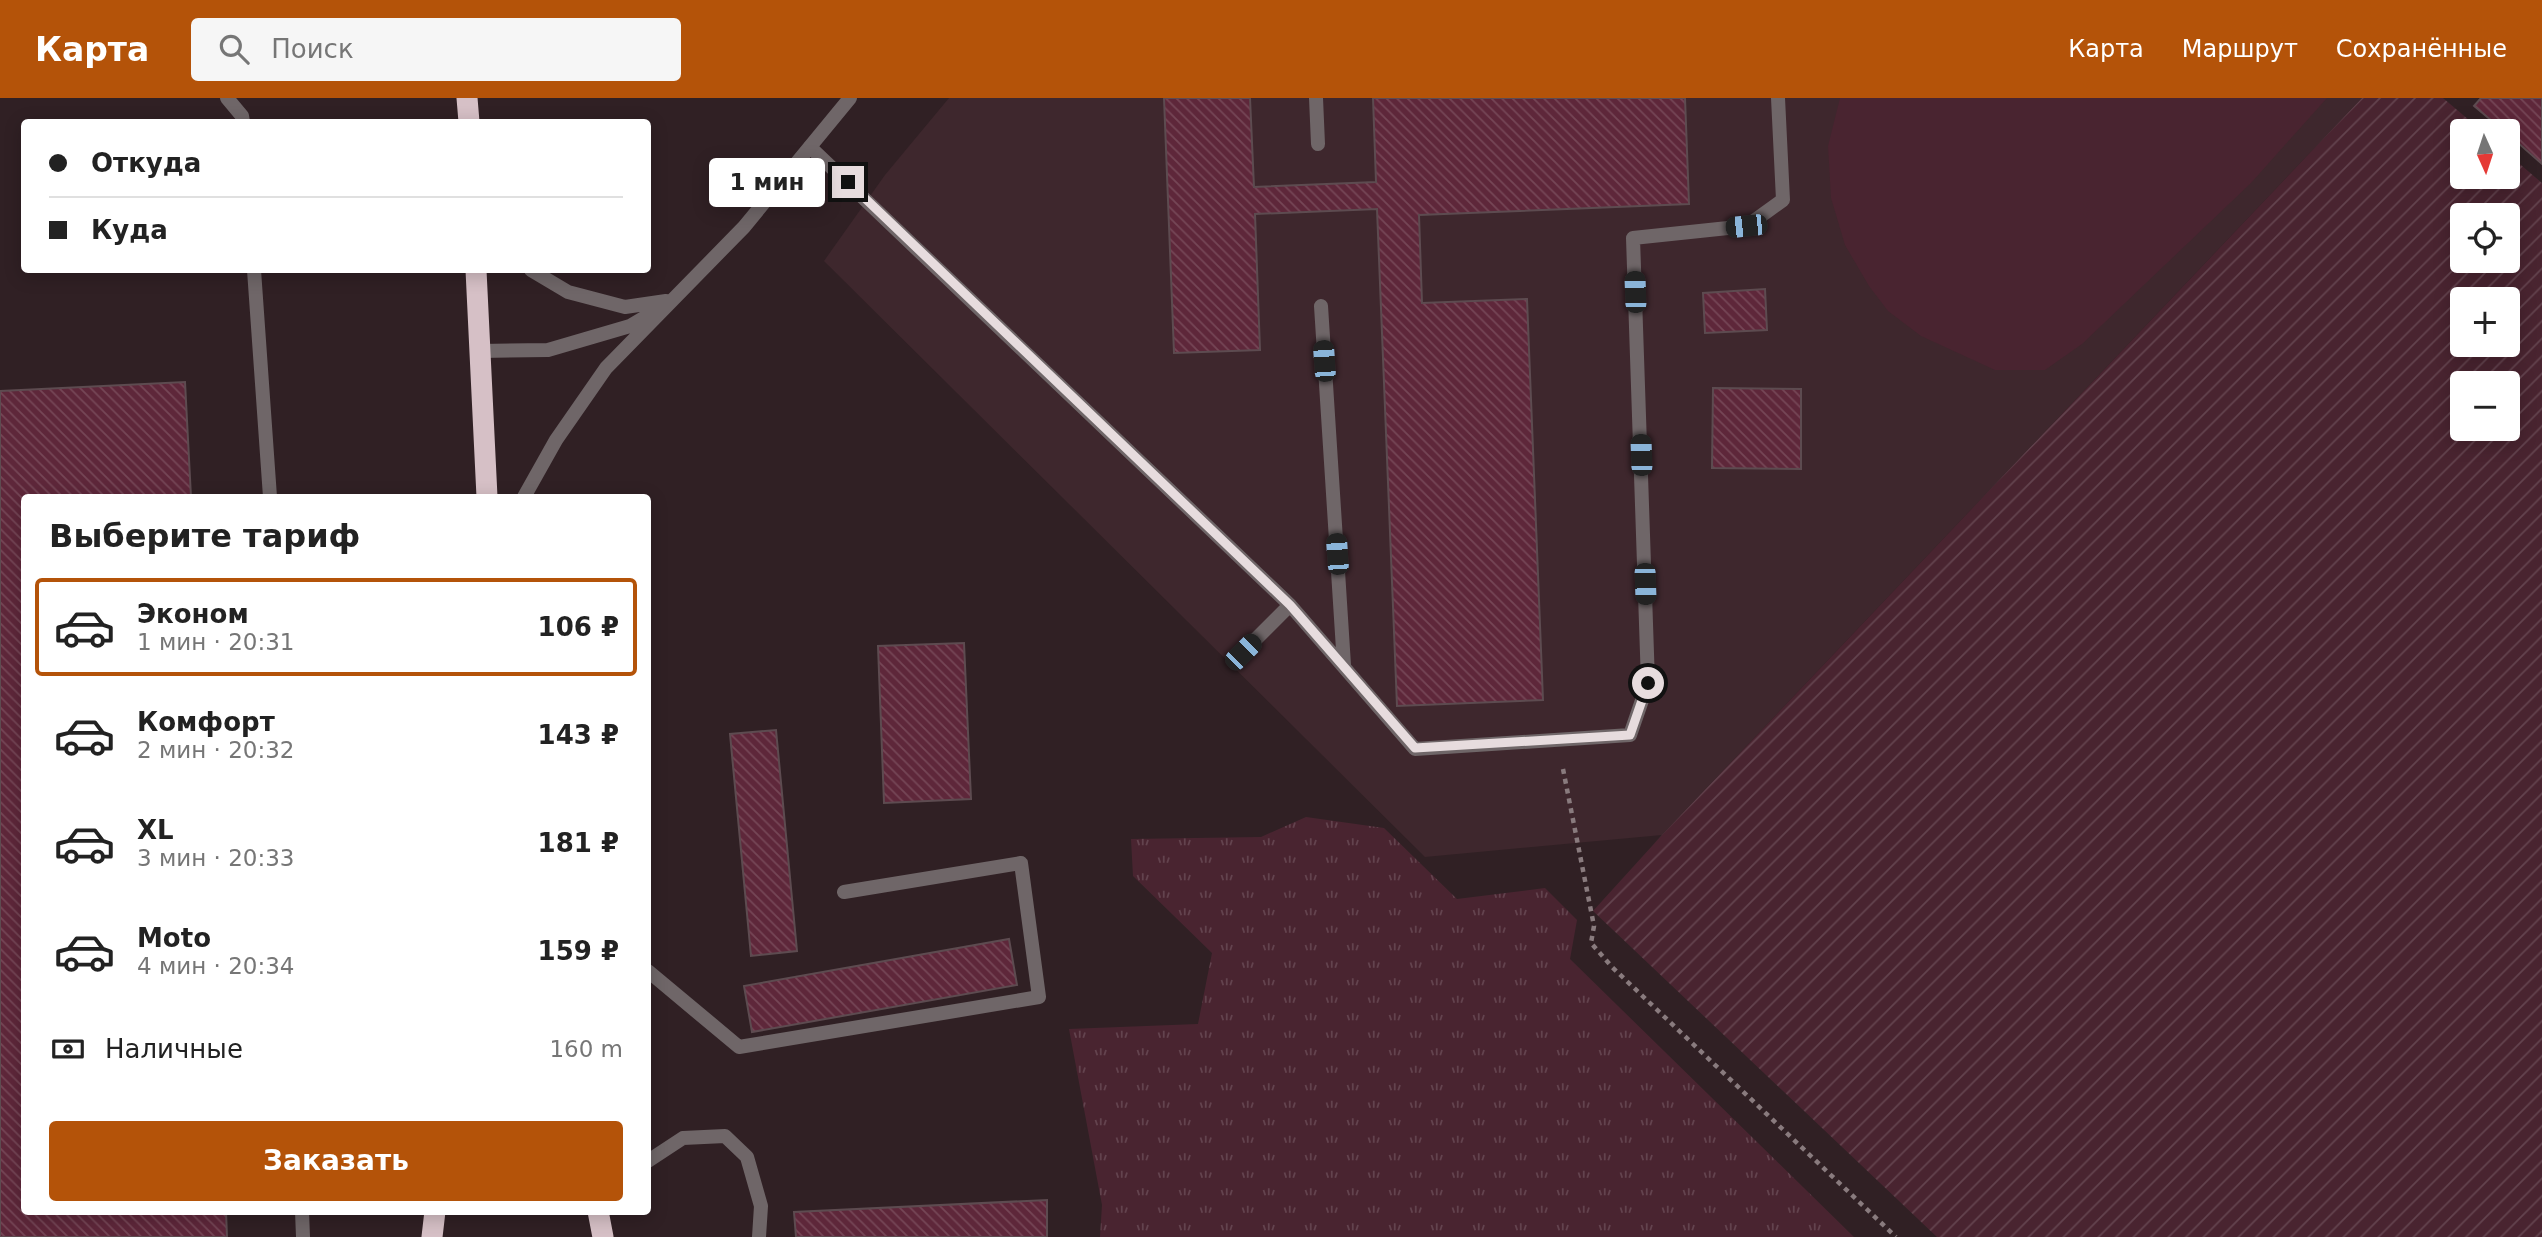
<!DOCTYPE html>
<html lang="ru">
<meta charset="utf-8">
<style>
body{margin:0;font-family:"DejaVu Sans",sans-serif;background:#f6f6f6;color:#222;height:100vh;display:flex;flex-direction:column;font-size:26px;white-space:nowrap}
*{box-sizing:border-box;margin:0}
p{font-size:23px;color:#767676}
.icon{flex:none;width:38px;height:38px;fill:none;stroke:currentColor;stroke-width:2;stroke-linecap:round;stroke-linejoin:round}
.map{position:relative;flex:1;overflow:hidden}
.panel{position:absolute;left:21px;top:396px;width:630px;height:721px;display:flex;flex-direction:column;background:#fff;border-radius:7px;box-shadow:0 4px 18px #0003}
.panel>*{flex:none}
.banner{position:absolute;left:21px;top:21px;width:630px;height:154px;border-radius:7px;box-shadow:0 4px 18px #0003;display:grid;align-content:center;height:154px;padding:0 28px;background:#fff}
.needle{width:46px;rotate:177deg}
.buttons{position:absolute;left:2450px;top:21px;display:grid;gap:14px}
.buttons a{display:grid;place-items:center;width:70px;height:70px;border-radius:7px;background:#fff;box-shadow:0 4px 18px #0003;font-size:35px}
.end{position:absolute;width:32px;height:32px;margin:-16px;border:9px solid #e7dcde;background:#111;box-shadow:0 0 0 4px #111}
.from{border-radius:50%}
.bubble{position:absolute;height:49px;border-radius:7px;background:#fff;box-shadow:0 4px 18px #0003;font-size:23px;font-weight:800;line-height:49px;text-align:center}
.car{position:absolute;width:21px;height:42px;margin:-21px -10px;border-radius:9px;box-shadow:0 0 5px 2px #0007;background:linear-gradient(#222 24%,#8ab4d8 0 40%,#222 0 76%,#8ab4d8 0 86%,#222 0)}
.banner b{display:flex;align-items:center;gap:24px;height:66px;font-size:26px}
.banner b+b{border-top:2px solid #e0e0e0}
.banner i{width:18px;height:18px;background:#222}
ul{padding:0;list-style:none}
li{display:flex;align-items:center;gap:21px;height:98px;margin:0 14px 10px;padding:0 14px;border:4px solid transparent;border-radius:7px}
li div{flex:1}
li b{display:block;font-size:26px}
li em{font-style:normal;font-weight:800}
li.current{border-color:#b45309}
li>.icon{width:63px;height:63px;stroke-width:1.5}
h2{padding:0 28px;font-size:32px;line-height:84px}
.pay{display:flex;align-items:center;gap:18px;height:77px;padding:0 28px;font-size:26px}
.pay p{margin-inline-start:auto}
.button{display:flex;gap:14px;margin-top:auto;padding:14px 28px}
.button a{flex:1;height:80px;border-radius:7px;background:#b45309;color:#fff;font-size:28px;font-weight:800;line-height:80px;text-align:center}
header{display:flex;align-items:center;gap:42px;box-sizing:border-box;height:98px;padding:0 35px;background:#b45309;color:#fff}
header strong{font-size:33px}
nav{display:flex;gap:38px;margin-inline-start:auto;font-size:24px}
.search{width:490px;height:63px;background:#f6f6f6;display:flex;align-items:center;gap:18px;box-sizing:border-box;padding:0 24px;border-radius:7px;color:#767676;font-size:26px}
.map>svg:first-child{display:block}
.built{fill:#3e272d}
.grass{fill:url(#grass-tufts)}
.garden{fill:url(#garden-furrows);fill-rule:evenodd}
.pitch{fill:#492430}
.building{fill:url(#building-back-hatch);stroke:#5d4b50;stroke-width:2}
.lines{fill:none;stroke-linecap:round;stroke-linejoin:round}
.path{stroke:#897b7e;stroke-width:4.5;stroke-dasharray:5 5;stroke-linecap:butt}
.lane{stroke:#6f6668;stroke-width:14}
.street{stroke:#6f6668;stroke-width:14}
.highway{stroke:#d6c0c6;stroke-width:21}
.route{stroke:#e7dcde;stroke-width:9}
</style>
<header>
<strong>Карта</strong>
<div class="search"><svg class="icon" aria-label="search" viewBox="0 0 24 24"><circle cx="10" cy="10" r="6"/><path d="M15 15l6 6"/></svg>Поиск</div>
<nav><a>Карта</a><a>Маршрут</a><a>Сохранённые</a></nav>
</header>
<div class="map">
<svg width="2542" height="1139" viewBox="0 0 2542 1139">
<defs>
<pattern id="grass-tufts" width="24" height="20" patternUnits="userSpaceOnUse" patternTransform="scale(1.75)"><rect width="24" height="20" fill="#492430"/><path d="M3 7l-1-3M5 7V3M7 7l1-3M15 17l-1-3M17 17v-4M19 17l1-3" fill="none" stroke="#63434e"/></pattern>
<pattern id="garden-furrows" width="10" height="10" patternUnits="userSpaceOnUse" patternTransform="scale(1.75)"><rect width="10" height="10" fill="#492430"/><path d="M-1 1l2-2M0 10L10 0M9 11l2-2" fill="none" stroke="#63434e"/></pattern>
<pattern id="building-back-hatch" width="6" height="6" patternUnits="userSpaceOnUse" patternTransform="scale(1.75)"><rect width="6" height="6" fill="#5e273a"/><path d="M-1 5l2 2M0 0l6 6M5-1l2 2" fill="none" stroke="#754656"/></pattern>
</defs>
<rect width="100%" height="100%" fill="#302024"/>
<path class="built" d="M 949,0 L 2362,0 L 1662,737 L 1425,759 L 824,163 L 885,77 Z"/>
<path class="grass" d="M 1306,719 L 1384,730 L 1457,801 L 1545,790 L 1577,822 L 1570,861 L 1854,1139 L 1100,1139 L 1102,1107 L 1069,931 L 1198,926 L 1212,855 L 1133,778 L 1131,741 L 1261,739 Z"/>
<path class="garden" d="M 2362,0 L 2443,0 L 2482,33 L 2462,33 L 2462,79 L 2508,79 L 2508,56 L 2542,85 L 2542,1139 L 1937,1139 L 1593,813 L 1662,737 ZM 2462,117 L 2508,117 L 2508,163 L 2462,163 ZM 2462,201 L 2508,201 L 2508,247 L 2462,247 ZM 2462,285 L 2508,285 L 2508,331 L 2462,331 Z"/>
<path class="pitch" d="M 1840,0 L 2327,0 L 2251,85 L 2082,246 L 2045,272 L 1995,272 L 1921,238 L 1888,213 L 1869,188 L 1845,147 L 1831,100 L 1828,48 Z"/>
<path class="building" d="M 1164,0 L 1250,0 L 1254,89 L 1376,84 L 1373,0 L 1685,0 L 1689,106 L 1419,117 L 1422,205 L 1527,201 L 1543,602 L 1397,608 L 1377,111 L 1255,116 L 1260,252 L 1174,255 Z
M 2481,0 L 2542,0 L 2542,66 L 2508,36 L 2508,33 L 2504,33 L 2474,8 Z
M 1765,191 L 1767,232 L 1705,235 L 1703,195 Z
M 185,284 L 191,399 L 24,399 L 24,1113 L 226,1113 L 227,1139 L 0,1139 L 0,293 Z
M 1713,290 L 1801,291 L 1801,371 L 1712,370 Z
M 964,545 L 971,701 L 884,705 L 878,548 Z
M 776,632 L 797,853 L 751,858 L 730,636 Z
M 1009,841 L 1017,887 L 752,934 L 744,888 Z
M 1047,1102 L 1047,1139 L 796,1139 L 794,1114 Z"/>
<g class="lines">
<path class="path" d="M 1563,671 L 1594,828 L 1591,845 L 1612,869 L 1896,1139"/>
<path class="lane" d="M 227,0 L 242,18 L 243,24
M 1316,0 L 1318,46
M 810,49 L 1290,507 L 1415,651 L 1630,637 L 1648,585 L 1633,140 L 1747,128 L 1783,102 L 1778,0
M 254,172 L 270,399
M 1321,208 L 1344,567
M 1243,554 L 1290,507
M 648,873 L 739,949 L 1039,899 L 1021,765 L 844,794
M 648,1063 L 683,1040 L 725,1038 L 747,1059 L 761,1108 L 759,1139
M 302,1113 L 303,1139"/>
<path class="street" d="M 531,172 L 568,194 L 625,209 L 666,203
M 480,253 L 548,252 L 630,228 L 657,212
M 524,399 L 556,342 L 606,270 L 744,129 L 850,0"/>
<path class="highway" d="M 467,0 L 469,24
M 476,172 L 487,399
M 598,1113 L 603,1139
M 432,1139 L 435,1113"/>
</g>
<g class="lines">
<path class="route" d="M 848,84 L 1290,507 L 1415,650 L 1630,637 L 1648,585"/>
</g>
</svg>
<div class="buttons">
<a><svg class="needle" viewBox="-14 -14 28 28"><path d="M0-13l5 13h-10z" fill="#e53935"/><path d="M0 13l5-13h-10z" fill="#767676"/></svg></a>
<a><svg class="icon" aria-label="locate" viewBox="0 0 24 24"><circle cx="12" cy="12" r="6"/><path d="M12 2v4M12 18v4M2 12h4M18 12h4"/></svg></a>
<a>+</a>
<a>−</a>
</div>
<i class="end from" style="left:1648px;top:585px"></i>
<i class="end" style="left:848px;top:84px"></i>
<div class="bubble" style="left:709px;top:60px;width:116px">1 мин</div>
<i class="car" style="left:1746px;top:128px;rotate:264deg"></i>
<i class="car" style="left:1635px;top:194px;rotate:358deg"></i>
<i class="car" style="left:1324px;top:263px;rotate:356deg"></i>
<i class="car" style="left:1641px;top:357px;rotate:358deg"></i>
<i class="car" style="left:1337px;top:456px;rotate:356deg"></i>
<i class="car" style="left:1645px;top:486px;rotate:178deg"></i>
<i class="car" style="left:1243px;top:554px;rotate:45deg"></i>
<div class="banner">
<b><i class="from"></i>Откуда</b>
<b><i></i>Куда</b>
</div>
<section class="panel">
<h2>Выберите тариф</h2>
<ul>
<li class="current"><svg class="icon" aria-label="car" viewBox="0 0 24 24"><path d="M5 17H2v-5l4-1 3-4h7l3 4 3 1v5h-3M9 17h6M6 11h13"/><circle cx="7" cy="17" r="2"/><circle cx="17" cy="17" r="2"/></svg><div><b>Эконом</b><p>1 мин · 20:31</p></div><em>106 ₽</em></li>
<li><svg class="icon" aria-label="car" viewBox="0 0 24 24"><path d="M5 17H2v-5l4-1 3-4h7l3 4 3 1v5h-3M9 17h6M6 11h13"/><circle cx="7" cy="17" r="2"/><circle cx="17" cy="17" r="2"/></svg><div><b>Комфорт</b><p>2 мин · 20:32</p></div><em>143 ₽</em></li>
<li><svg class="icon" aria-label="car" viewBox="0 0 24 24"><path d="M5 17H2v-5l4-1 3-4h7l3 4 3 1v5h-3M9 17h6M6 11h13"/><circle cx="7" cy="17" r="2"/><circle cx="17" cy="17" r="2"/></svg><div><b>XL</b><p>3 мин · 20:33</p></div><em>181 ₽</em></li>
<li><svg class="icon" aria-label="car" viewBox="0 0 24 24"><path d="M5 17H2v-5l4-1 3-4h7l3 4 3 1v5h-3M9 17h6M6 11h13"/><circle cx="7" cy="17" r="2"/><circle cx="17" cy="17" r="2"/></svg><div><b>Moto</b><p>4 мин · 20:34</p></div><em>159 ₽</em></li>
</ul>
<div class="pay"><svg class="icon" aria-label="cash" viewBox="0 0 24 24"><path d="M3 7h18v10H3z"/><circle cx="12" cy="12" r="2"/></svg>Наличные<p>160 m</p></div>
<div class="button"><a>Заказать</a></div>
</section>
</div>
